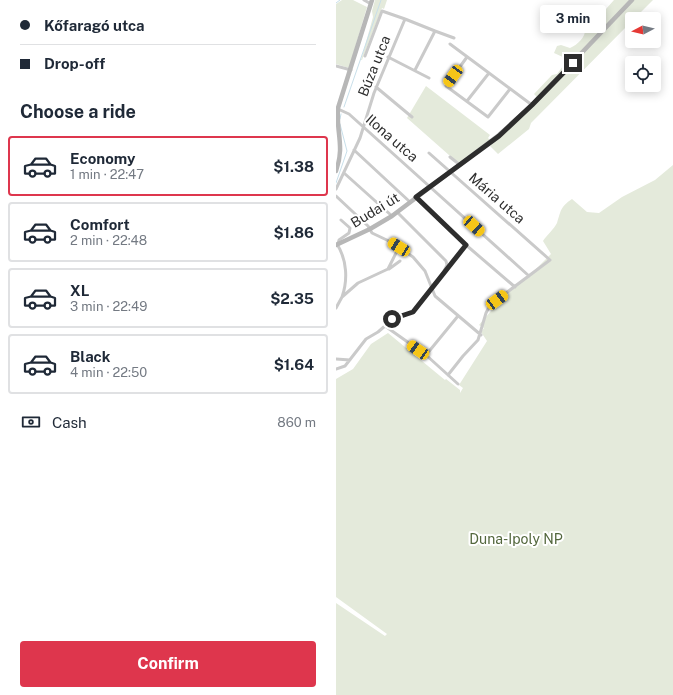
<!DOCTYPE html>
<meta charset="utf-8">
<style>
body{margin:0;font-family:"Public Sans",sans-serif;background:#f2f2f3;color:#1f2937;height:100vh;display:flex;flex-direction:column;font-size:15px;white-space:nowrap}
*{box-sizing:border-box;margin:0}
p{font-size:13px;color:#747a83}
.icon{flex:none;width:22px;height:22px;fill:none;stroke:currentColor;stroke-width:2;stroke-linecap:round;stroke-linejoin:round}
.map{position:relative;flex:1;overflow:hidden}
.panel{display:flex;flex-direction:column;background:#fff;width:336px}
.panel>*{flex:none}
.guide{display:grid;align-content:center;height:88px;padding:0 20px;background:#fff}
.needle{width:26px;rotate:263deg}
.controls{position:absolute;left:289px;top:12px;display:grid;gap:8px}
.controls a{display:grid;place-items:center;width:36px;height:36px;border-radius:4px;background:#fff;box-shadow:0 2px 10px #0003;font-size:20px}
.end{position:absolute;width:18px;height:18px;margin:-9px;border:5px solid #2d2d2d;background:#fff;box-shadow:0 0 0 2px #fff}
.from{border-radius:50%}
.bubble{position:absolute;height:28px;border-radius:4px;background:#fff;box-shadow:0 2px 10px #0003;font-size:13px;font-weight:700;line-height:28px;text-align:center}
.car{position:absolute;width:12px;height:24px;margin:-12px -6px;border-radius:5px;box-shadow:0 0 3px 1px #0007;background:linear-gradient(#f5c518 24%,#345 0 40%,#f5c518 0 76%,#345 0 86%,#f5c518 0)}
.guide b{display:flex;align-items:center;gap:14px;height:38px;font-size:15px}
.guide b+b{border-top:1px solid #e0e1e3}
.guide i{width:10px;height:10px;background:#1f2937}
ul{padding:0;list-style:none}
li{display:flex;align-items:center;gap:12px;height:60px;margin:0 8px 6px;padding:0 12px;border:2px solid #e0e1e3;border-radius:4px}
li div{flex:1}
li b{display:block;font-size:15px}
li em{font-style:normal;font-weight:700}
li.current{border-color:#de364d}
li>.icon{width:36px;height:36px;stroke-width:1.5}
h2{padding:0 20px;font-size:18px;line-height:48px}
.pay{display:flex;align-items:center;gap:10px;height:44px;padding:0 20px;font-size:15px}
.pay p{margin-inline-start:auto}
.action{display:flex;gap:8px;margin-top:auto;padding:8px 20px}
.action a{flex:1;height:46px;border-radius:4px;background:#de364d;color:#fff;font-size:16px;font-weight:700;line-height:46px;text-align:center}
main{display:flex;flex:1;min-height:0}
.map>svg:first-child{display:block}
.green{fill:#e4eadb}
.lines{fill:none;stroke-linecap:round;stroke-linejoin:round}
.stream{stroke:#c8dfea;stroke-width:1}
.street{stroke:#cacaca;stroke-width:3}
.secondary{stroke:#b7b7b7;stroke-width:4.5}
.route{stroke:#2d2d2d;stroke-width:5}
.labels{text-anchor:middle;stroke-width:4;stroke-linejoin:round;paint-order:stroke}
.street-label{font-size:14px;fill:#2d2d2d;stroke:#fff}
.park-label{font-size:14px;fill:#53673d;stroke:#fff}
</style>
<main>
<section class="panel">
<div class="guide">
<b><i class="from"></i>Kőfaragó utca</b>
<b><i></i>Drop-off</b>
</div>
<h2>Choose a ride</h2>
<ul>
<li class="current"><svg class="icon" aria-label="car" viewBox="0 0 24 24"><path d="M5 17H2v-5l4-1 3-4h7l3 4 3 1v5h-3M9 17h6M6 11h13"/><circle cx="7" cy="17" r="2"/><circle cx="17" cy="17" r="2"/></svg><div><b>Economy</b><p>1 min · 22:47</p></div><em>$1.38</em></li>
<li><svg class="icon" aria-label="car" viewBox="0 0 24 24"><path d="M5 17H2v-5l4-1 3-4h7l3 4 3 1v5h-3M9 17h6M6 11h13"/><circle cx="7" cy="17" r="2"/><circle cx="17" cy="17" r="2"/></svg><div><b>Comfort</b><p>2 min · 22:48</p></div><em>$1.86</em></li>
<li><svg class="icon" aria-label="car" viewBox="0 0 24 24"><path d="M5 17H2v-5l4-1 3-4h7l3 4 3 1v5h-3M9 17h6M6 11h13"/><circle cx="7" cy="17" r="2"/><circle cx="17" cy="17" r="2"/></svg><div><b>XL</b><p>3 min · 22:49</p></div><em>$2.35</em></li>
<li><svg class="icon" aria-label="car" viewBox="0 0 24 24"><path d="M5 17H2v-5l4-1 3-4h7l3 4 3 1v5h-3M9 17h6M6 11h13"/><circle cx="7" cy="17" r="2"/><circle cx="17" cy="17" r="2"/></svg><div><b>Black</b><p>4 min · 22:50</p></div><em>$1.64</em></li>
</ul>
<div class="pay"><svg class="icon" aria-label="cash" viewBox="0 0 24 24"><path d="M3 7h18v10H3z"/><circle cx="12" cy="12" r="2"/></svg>Cash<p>860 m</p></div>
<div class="action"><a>Confirm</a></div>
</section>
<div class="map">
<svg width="337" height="695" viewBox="0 0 337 695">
<rect width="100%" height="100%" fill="#fff"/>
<path class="green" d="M 6,0 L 17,0 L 31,7 L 13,68 L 0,64 L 0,4 Z
M 39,0 L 51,0 L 48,9 L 46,8 L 26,60 L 25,60 L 37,17 L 36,11 Z
M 278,0 L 317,0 L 298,19 L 296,19 L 296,21 L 195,123 L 193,129 L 162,154 L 154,146 L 204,100 L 198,94 L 216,75 L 221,74 L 227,66 L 229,58 L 218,53 L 221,46 L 225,45 L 234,48 C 243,44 251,36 249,26 L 254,24 L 257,26 L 260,22 L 259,20 L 262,6 L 270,9 Z
M 90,86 L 154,135 L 152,138 L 154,140 L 122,163 L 71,118 Z
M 337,165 L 337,695 L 0,695 L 0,603 L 49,636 L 51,634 L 0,597 L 0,379 L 17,369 L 35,344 L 52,333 L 109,380 L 110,379 L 124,390 L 124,393 L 127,388 L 123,385 L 151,341 L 145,332 L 148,328 L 143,325 L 166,298 L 196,273 L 215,254 L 207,241 C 210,236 218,229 221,223 C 225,211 224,207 236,199 L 251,212 L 263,213 L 286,197 L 319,180 Z"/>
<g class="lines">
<path class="stream" d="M 0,3 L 4,0
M 8,107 L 45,0
M 4,119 L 5,114
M 0,183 L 11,151 L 4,124"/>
<path class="street" d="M 28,0 L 35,4
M 69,19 L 99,31
M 114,44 L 196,105
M 52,57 L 93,78
M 131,57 L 110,86 L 152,117 L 174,89
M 0,66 L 15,70
M 79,70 L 99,31 L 118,38
M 40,87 L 76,117
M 131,101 L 153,73
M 0,108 L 13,114 L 193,276
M 18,150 L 74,202
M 93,153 L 214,260 L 154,305 L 150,313 L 142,340 L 127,356 L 112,375
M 114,157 L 124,165
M 8,173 L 56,216
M 0,189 L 24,138 L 38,93 L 69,19 L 46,11 L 29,56
M 0,196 L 32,226 L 36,233 L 55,242 L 77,257 L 89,271 L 99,296 L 145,335
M 80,197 L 130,245 L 179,287
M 61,212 L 110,261 L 111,265 L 108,271
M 1,244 C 11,260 12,280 6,297
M 2,244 L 3,240 L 13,233 L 14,228 L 5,220
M 53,269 L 64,261
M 0,308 L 6,297 L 22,283 L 52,269 L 63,247
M 49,326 L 90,355 L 122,384
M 90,355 L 122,316
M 0,359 L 14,360
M 0,369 L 9,366 L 30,339 L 42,332 L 57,319 L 77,312 L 130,245"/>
<path class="secondary" d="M 0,171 C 9,146 0,133 2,108 L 36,0
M 0,245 L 34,229 L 56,216 L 163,135 L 196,105 L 296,0"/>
</g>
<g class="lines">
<path class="route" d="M 56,319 L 77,312 L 130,245 L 80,197 L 163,136 L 196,105 L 237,63"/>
</g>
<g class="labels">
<g class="street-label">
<text transform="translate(38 66) rotate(-68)" y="5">Búza utca</text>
<text transform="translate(56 138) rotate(41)" y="5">Ilona utca</text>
<text transform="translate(161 198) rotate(41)" y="5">Mária utca</text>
<text transform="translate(39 210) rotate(-31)" y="5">Budai út</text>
</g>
<g class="park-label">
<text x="180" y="544">Duna-Ipoly NP</text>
</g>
</g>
</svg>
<div class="controls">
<a><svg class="needle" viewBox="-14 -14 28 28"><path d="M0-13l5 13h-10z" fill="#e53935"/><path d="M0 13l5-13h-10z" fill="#747a83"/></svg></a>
<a><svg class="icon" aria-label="locate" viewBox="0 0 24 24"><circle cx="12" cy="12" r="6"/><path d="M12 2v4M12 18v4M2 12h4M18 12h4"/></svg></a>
</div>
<i class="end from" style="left:56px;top:319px"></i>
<i class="end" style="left:237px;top:63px"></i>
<div class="bubble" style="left:204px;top:5px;width:66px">3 min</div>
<i class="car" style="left:117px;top:76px;rotate:216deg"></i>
<i class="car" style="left:138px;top:226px;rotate:132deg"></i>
<i class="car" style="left:63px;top:247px;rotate:302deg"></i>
<i class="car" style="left:161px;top:300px;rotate:54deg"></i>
<i class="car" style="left:82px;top:350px;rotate:304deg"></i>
</div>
</main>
